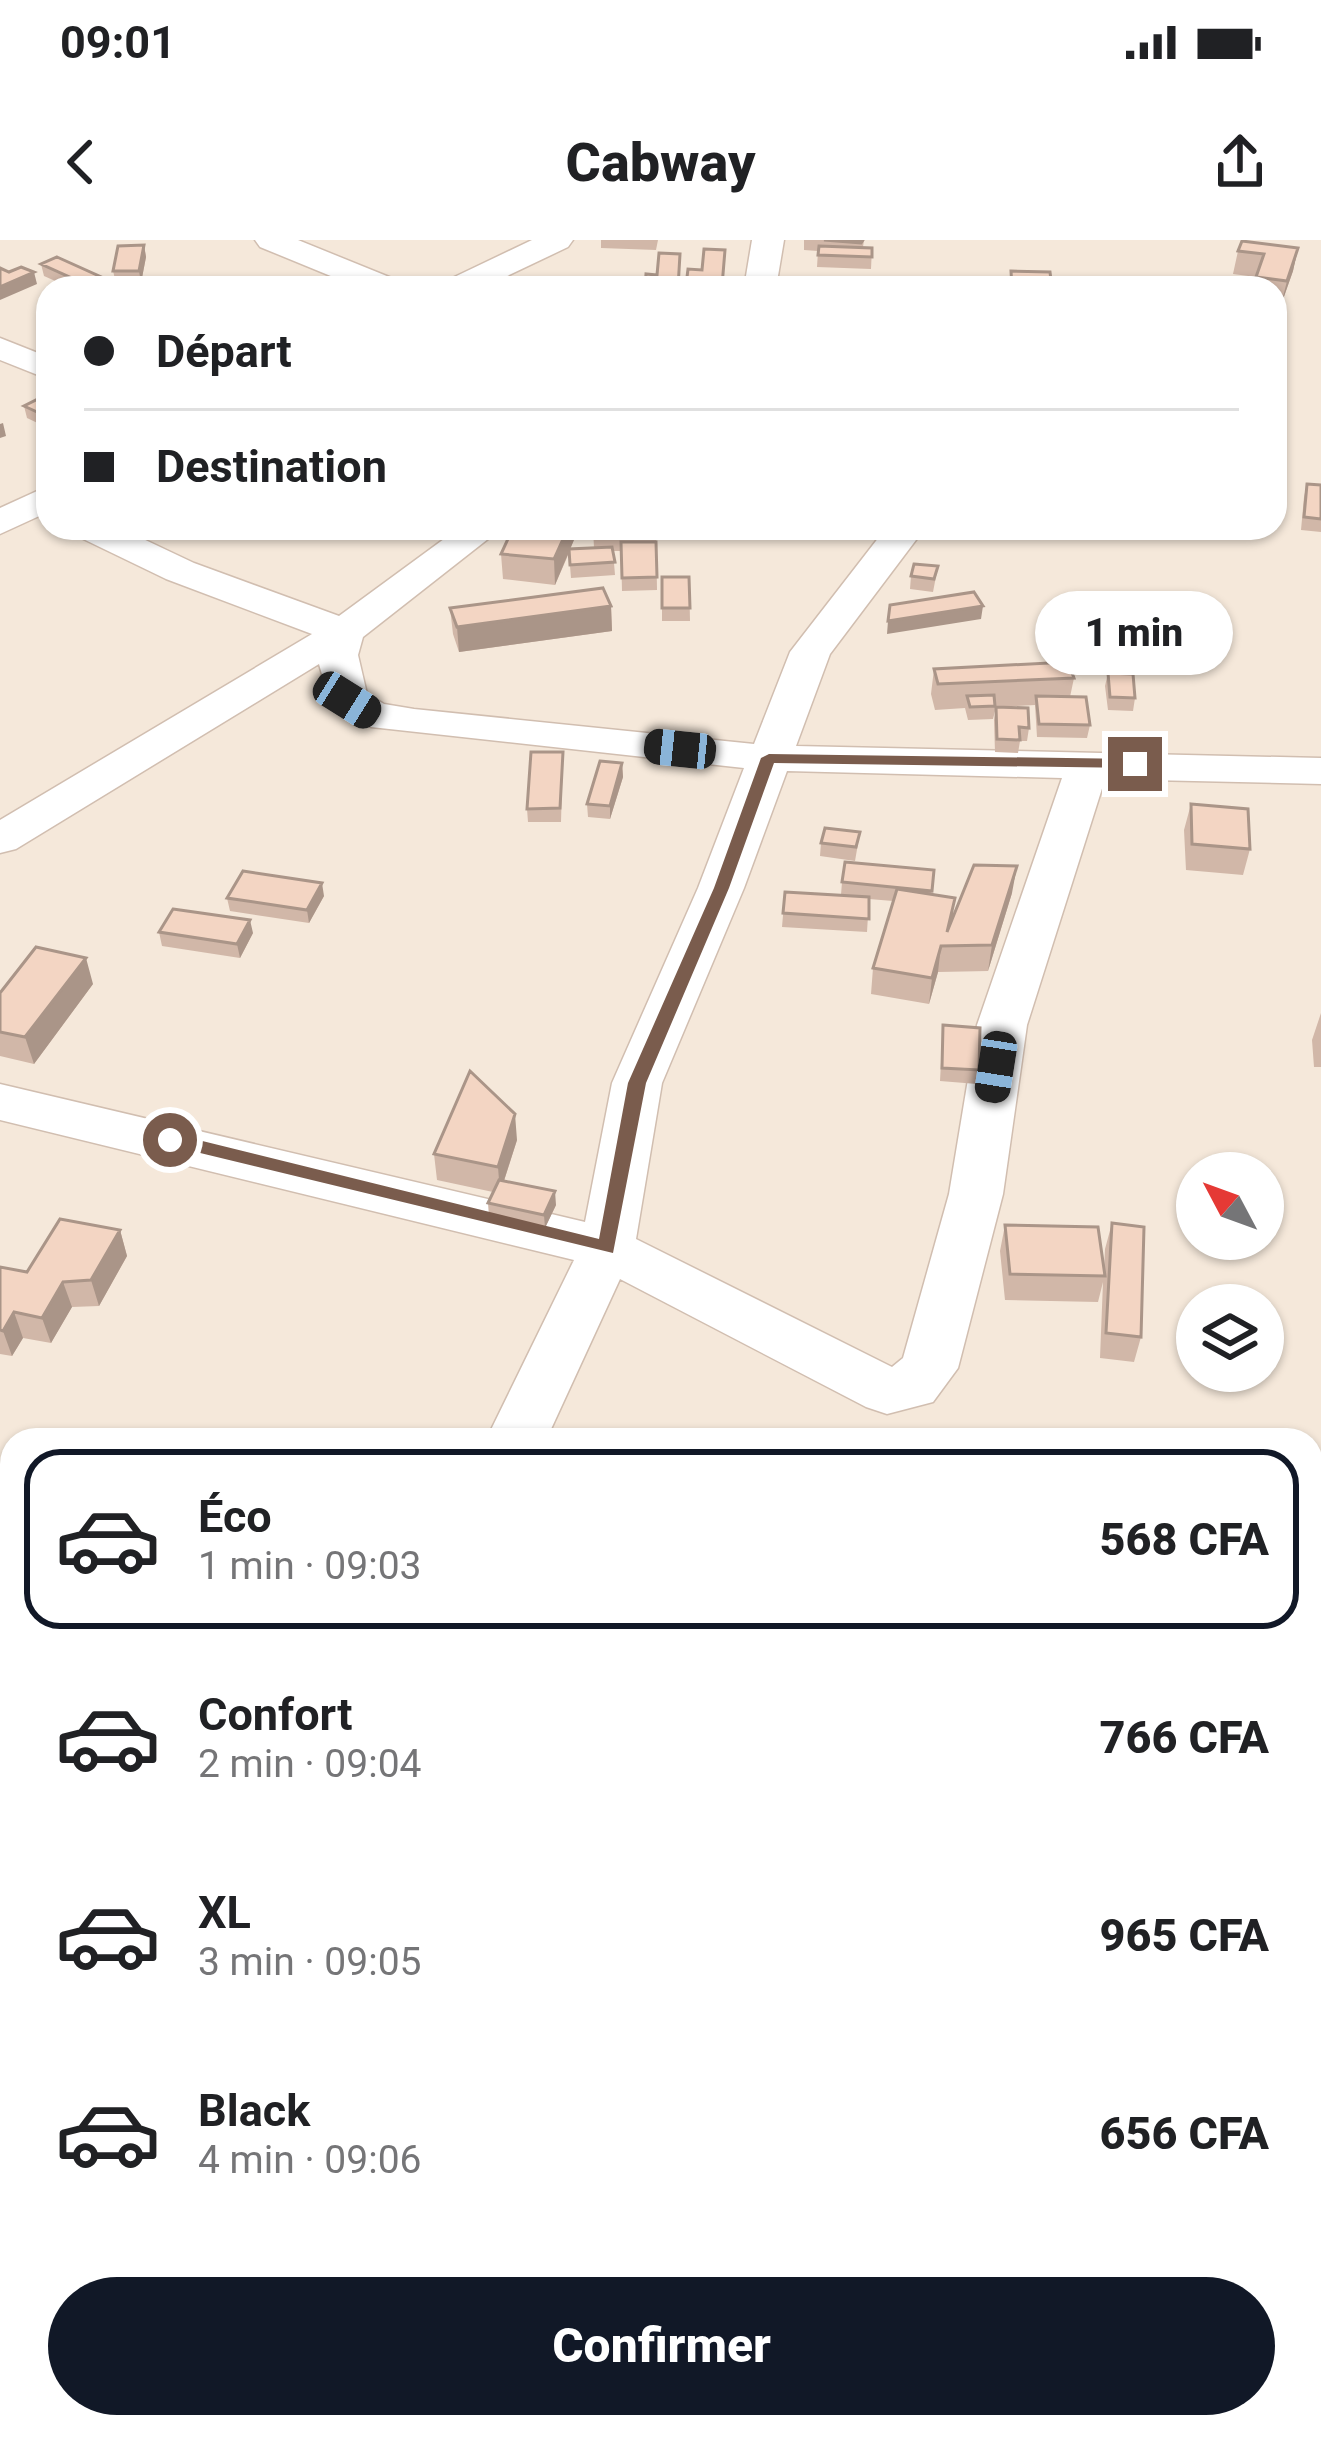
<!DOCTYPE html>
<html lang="fr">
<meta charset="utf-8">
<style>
body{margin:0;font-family:Roboto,sans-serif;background:#f2f2f2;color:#202124;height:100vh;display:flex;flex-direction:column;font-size:45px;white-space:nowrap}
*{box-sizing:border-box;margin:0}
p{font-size:39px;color:#757577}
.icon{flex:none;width:66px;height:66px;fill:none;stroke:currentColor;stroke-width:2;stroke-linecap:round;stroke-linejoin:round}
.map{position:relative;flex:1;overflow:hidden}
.sheet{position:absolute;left:0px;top:1188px;width:1323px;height:1011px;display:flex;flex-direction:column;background:#fff;border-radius:36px 36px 0 0;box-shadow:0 3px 9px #0004}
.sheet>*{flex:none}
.guide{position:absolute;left:36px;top:36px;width:1251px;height:264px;border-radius:36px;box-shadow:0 3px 9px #0004;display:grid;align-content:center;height:264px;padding:0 48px;background:#fff}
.needle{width:78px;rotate:311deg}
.controls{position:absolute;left:1176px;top:912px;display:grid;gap:24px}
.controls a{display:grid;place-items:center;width:108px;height:108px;border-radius:50%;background:#fff;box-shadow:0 3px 9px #0004;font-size:60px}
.end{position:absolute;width:54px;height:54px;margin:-27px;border:15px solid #7a5c4d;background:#fff;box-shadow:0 0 0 6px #fff}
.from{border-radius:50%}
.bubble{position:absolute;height:84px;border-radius:42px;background:#fff;box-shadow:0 3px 9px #0004;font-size:39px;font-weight:800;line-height:84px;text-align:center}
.car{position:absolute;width:36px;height:72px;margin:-36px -18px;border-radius:15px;box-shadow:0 0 9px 3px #0007;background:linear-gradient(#222 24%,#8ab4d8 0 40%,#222 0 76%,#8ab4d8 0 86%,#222 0)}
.guide b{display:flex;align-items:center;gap:42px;height:114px;font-size:45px}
.guide b+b{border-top:3px solid #e0e0e0}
.guide i{width:30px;height:30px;background:#202124}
ul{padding:21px 0 0;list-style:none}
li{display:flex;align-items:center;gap:36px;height:180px;margin:0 24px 18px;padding:0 24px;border:6px solid transparent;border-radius:36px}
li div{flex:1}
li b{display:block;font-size:45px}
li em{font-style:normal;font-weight:800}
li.current{border-color:#111827}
li>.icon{width:108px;height:108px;stroke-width:1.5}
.cta{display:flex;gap:24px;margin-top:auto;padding:24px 48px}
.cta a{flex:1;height:138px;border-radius:72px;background:#111827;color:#fff;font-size:48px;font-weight:800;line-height:138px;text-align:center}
.status{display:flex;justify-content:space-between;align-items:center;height:84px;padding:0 60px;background:#fff;direction:ltr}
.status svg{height:33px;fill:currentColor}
header{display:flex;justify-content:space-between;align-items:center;height:156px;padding:0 48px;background:#fff;font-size:54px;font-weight:800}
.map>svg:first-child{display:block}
.residential{fill:#f5e8da;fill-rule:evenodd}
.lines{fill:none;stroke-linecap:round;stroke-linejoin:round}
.minor-casing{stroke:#d1beb0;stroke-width:3}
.minor{fill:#fff;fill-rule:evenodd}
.wall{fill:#d1b7a8}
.shaded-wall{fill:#aa9588}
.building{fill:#f3d5c3;stroke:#aa9588;stroke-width:3}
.route{fill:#7a5c4d}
</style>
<div class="status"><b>09:01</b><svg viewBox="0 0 49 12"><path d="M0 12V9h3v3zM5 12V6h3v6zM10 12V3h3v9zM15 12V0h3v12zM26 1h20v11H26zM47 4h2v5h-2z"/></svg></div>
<header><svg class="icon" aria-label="back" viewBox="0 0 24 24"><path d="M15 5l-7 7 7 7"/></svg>Cabway<svg class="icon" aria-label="share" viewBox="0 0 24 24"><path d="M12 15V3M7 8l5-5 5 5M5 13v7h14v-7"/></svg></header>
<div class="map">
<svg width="1321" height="2198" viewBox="0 0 1321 2198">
<rect width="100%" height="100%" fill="#fdf6ec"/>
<path class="residential" d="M 0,0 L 1321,0 L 1321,2198 L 0,2198 ZM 48,48 L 1275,48 L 1275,288 L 48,288 ZM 1197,933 L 1263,933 L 1263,999 L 1197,999 ZM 1197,1065 L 1263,1065 L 1263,1131 L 1197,1131 ZM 12,1200 L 1311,1200 L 1311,2187 L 12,2187 Z"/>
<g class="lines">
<defs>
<path id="minor" d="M 255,0 L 298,0 L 399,41 L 404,48 L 360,48 L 260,7 Z
M 532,0 L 573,0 L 568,7 L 482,48 L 441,48 L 446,41 Z
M 752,0 L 784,0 L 776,48 L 744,48 Z
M 0,98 L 48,117 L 48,139 L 0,120 Z
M 48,246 L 48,272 L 0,294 L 0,268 Z
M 71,288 L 120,288 L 194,323 L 339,376 L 459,288 L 502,288 L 363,397 L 358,415 L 367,454 L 384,464 L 414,469 L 754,504 L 790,412 L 886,288 L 925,288 L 830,414 L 796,506 L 1321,518 L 1321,544 L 1105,539 L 1027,785 L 1003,954 L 958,1128 L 933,1162 L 887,1174 L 866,1167 L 620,1039 L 546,1200 L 486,1200 L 574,1020 L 0,880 L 0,844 L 585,982 L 612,843 L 698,648 L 744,528 L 371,487 L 332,469 L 319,424 L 16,609 L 0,613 L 0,580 L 312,394 L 166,339 L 77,296 ZM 787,531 L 1062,538 L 977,785 L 949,954 L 903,1118 L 892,1127 L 636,999 L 662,843 L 744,648 Z
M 0,1883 L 12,1886 L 12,1962 L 0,1959 Z
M 91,2187 L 173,2187 L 169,2198 L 87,2198 Z"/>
</defs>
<use href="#minor" class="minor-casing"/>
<use href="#minor" class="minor"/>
</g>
<path class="wall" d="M 601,0 L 658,0 L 656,10 L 601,8 Z
M 804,0 L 864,0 L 863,7 L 872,8 L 871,29 L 817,27 L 818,11 L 804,10 Z
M 144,5 L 146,17 L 141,43 L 116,43 L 113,31 Z
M 1298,8 L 1293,31 L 1281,65 L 1275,64 L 1275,48 L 1254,48 L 1256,37 L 1233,34 L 1238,11 Z
M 725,21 L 722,48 L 686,48 L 688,29 L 702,30 Z
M 41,24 L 99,36 L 102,48 L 71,48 L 44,36 Z
M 48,154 L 48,188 L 27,178 L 24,166 Z
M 1307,244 L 1321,245 L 1321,292 L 1301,290 L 1304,257 Z
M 513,288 L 579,288 L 570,309 L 594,308 L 593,288 L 656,288 L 657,350 L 622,351 L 621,311 L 613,311 L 615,335 L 571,338 L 569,313 L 555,345 L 503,339 L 501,314 Z
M 938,326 L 933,352 L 910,349 L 911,336 Z
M 662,337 L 689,337 L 690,381 L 662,381 Z
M 1135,362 L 1193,405 L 1187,430 L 1129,426 L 1130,387 Z
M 611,366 L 612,391 L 459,412 L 453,394 L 450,368 Z
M 934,429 L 1074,438 L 1070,457 L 1090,485 L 1087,498 L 1037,497 L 1035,465 L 998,467 L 1029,488 L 1027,501 L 1020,501 L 1018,513 L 995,512 L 994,480 L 996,467 L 993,479 L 968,480 L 965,468 L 935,470 L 931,454 Z
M 1108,433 L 1135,458 L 1133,471 L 1108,470 L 1105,446 Z
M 563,512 L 561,582 L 528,582 L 527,569 Z
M 622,523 L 623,537 L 610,579 L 588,577 L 587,564 Z
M 1191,564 L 1250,609 L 1243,635 L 1186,630 L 1184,590 Z
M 860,592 L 855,621 L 820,616 L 821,603 Z
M 934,630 L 931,654 L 951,681 L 1012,653 L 988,731 L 938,732 L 929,764 L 871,754 L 873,728 L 893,661 L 869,659 L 867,692 L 782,687 L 785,652 L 841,655 L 842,642 Z
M 324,656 L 309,683 L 230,671 L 227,658 Z
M 159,692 L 253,693 L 240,718 L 162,706 Z
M 93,744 L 34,824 L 0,816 L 0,753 Z
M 1321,773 L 1321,827 L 1314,827 L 1312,800 Z
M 943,785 L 979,830 L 977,844 L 940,841 Z
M 517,900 L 504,941 L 556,965 L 545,988 L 489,977 L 488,963 L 493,952 L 437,940 L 434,914 Z
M 1112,983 L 1141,1097 L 1134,1122 L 1100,1118 L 1103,1042 L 1098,1062 L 1005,1060 L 1000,1011 L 1005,985 L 1104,1030 L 1105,1009 Z
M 120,990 L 127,1016 L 99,1066 L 72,1067 L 51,1103 L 23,1098 L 12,1116 L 0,1114 L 0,1027 L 27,1032 Z
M 12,1409 L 12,1551 L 10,1556 L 0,1553 L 0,1413 Z
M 1311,1410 L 1321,1412 L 1321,1582 L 1311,1580 Z"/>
<path class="shaded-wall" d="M 144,5 L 146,17 L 141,43 L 139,31 Z
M 1298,8 L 1293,31 L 1281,65 L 1287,41 Z
M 34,32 L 37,44 L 0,60 L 0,47 Z
M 99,36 L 102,48 L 84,48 L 83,43 Z
M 3,183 L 6,196 L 0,198 L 0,184 Z
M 568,288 L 579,288 L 555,345 L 554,319 Z
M 611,366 L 612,391 L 459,412 L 457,387 Z
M 983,366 L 981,379 L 887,394 L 888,381 Z
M 622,523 L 623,537 L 610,579 L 610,566 Z
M 1017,626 L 1012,653 L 988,731 L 992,705 Z
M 322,643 L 324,656 L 309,683 L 307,670 Z
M 250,680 L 253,693 L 240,718 L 237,704 Z
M 941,706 L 938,732 L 929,764 L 932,738 Z
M 86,718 L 93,744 L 34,824 L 25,797 Z
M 515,874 L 517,900 L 500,953 L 498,927 Z
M 555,951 L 556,965 L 545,988 L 544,975 Z
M 120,990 L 127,1016 L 99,1066 L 91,1040 Z
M 63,1042 L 72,1067 L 51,1103 L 42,1078 Z
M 14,1072 L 23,1098 L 12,1116 L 3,1091 Z
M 12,1341 L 12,1366 L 0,1392 L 0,1367 Z
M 12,1508 L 12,1551 L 10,1556 L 0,1537 L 0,1530 Z"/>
<path class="building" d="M 824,0 L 863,0 L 861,3 Z
M 1242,1 L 1298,8 L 1287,41 L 1256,37 L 1264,14 L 1238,11 Z
M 144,5 L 139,31 L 113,31 L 118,6 Z
M 819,6 L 872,8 L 872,17 L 818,15 Z
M 704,9 L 725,10 L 722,46 L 686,45 L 688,29 L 702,30 Z
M 659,13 L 680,14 L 678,48 L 645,48 L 646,34 L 657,35 Z
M 57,17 L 99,36 L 83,43 L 41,24 Z
M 21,27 L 34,32 L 0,47 L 0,28 L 9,32 Z
M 1011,31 L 1050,32 L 1052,48 L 1012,48 Z
M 48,154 L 48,177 L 24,166 Z
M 1307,244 L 1321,245 L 1321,279 L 1304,277 Z
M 513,288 L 568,288 L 554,319 L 501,314 Z
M 621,302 L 656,302 L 657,337 L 622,338 Z
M 612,307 L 615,322 L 570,325 L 569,309 Z
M 914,324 L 938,326 L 934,339 L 911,336 Z
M 662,337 L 689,337 L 690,368 L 662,368 Z
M 603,348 L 611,366 L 457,387 L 450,368 Z
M 974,352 L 983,366 L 888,381 L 890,365 Z
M 1135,362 L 1185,367 L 1193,405 L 1134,401 Z
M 1068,422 L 1074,438 L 938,444 L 934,429 Z
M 1108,433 L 1133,434 L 1135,458 L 1110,457 Z
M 994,455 L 995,466 L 970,467 L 967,456 Z
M 1036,456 L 1086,457 L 1090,485 L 1039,484 Z
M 996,467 L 1028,468 L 1029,488 L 1019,487 L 1020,500 L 997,499 Z
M 531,512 L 563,512 L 560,568 L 527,569 Z
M 600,521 L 622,523 L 610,566 L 587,564 Z
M 1191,564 L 1248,569 L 1250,609 L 1192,604 Z
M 825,588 L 860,592 L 856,607 L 821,603 Z
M 845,622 L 934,630 L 932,651 L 842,642 Z
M 974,625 L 1017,626 L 992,705 L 941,706 L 932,738 L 873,728 L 897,649 L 955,658 L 947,692 Z
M 243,631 L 322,643 L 307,670 L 227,658 Z
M 785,652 L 869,657 L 869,679 L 783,673 Z
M 173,669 L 250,680 L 237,704 L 159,692 Z
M 36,707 L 86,718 L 25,797 L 0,792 L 0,753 Z
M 943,785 L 980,788 L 979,830 L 942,828 Z
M 470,831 L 515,874 L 498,927 L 434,914 Z
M 499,940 L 555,951 L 544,975 L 488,963 Z
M 60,979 L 120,990 L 91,1040 L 63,1042 L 42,1078 L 14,1072 L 3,1091 L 0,1090 L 0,1027 L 27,1032 Z
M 1112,983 L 1144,987 L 1141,1097 L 1106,1093 Z
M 1005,985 L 1098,987 L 1105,1036 L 1010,1034 Z
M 0,1308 L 12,1310 L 12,1341 L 0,1367 Z
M 4,1407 L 12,1409 L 12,1508 L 0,1530 L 0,1413 Z
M 1311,1410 L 1321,1412 L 1321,1439 L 1311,1437 Z
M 1311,1437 L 1321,1439 L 1321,1558 L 1311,1556 Z
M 1311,1724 L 1320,1726 L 1311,1821 Z"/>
<path class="route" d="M 769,514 L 1135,519 L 1143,524 L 1135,528 L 774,523 L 729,648 L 646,843 L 613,1013 L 163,904 L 161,900 L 170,893 L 599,999 L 628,843 L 714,648 L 761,518 Z"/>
</svg>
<div class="controls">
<a><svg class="needle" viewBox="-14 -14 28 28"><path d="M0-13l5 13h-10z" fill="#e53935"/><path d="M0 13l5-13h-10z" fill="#757577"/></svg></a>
<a><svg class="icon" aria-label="layers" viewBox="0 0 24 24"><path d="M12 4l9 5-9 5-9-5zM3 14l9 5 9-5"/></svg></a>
</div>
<i class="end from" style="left:170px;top:900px"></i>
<i class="end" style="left:1135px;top:524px"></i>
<div class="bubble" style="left:1035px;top:351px;width:198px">1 min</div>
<i class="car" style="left:347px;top:460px;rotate:122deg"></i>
<i class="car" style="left:680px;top:509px;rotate:276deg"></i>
<i class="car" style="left:996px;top:827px;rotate:189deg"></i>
<div class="guide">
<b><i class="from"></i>Départ</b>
<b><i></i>Destination</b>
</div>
<section class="sheet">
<ul>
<li class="current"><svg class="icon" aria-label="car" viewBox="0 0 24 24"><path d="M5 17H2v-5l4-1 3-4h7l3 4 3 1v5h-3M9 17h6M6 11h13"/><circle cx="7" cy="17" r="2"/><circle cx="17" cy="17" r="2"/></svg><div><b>Éco</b><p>1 min · 09:03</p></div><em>568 CFA</em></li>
<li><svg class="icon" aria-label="car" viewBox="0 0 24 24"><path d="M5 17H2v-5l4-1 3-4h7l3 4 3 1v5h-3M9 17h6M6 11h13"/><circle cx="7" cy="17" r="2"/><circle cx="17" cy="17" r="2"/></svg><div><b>Confort</b><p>2 min · 09:04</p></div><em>766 CFA</em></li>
<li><svg class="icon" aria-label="car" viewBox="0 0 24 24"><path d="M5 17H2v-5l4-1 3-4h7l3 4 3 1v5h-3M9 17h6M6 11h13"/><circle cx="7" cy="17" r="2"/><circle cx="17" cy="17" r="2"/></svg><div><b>XL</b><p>3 min · 09:05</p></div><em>965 CFA</em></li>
<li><svg class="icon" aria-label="car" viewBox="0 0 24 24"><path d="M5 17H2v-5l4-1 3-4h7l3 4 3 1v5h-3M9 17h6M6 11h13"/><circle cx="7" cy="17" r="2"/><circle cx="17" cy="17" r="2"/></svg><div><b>Black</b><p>4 min · 09:06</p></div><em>656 CFA</em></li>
</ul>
<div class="cta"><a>Confirmer</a></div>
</section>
</div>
